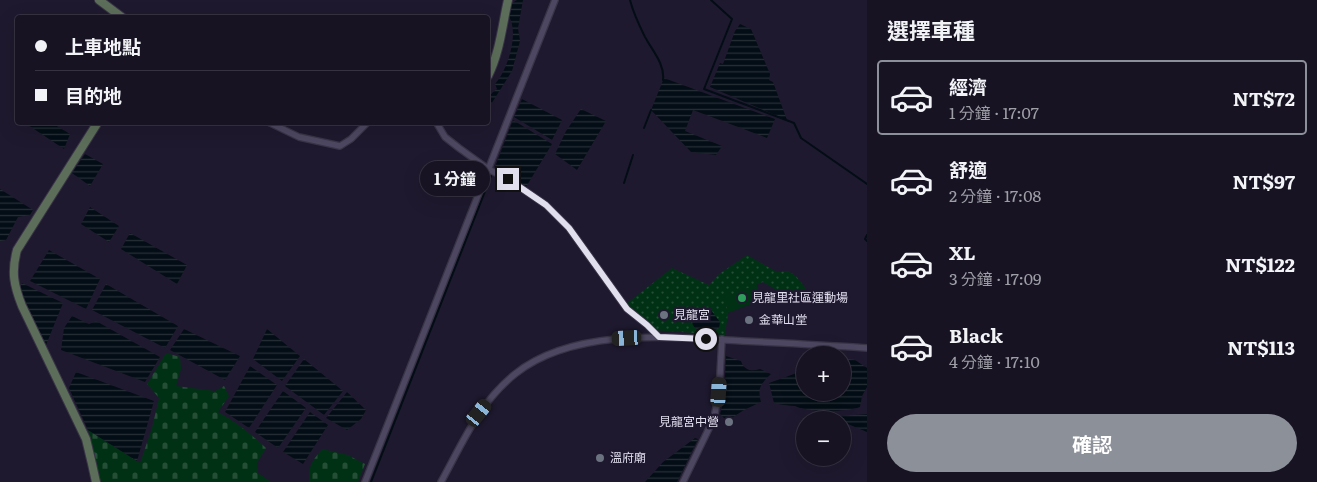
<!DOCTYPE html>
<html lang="zh-TW">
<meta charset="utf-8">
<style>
body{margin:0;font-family:Literata,"Noto Sans TC",serif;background:#242030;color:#f1f3f6;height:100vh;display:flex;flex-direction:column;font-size:19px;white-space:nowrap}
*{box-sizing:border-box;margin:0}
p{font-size:16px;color:#9e9ea6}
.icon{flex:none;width:28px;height:28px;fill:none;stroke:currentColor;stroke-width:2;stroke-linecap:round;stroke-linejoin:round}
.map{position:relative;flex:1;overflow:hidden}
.panel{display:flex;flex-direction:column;background:#171323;width:450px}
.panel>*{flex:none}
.top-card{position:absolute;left:15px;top:15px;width:475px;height:110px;border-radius:5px;box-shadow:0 5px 20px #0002,0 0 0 1px #363241;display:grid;align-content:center;height:110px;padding:0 20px;background:#171323}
.tools{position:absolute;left:796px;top:346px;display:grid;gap:10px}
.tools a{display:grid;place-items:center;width:55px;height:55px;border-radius:50%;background:#171323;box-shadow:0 5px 20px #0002,0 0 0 1px #363241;font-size:25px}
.end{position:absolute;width:22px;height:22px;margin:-11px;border:6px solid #e1deee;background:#111;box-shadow:0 0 0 2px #111}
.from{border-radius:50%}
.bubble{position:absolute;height:35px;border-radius:18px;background:#171323;box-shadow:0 5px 20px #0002,0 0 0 1px #363241;font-size:16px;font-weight:700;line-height:35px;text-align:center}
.car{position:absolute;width:15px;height:30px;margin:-15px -8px;border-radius:6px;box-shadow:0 0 4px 1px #0007;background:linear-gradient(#222 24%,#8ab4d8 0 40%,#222 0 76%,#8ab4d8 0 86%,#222 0)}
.top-card b{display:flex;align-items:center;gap:18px;height:48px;font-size:19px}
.top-card b+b{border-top:1px solid #363241}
.top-card i{width:12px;height:12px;background:#f1f3f6}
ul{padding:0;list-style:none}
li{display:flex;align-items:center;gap:15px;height:75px;margin:0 10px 8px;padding:0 10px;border:2px solid transparent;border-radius:5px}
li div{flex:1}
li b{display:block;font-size:19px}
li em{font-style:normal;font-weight:700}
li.active{border-color:#8c9099}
li>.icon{width:45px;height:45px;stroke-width:1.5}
h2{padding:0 20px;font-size:22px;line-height:60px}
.primary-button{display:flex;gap:10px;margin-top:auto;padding:10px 20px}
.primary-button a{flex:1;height:58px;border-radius:30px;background:#8c9099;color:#fff;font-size:20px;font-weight:700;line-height:58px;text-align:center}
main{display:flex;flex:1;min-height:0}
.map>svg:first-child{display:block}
.grass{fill:#003114}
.cemetery{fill:url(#cemetery-stones)}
.park{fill:url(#park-dots)}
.water{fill:url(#water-rules)}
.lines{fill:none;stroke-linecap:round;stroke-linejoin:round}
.stream{stroke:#030d15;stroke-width:2}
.street-casing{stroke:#393446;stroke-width:8}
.secondary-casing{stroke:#393446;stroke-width:10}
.street{stroke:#4d4761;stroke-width:5.5}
.secondary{stroke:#5c6e5a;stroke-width:8}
.route{stroke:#e1deee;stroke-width:6}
.leisure-dot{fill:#2e9e5b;stroke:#1f192f;stroke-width:2}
.worship-dot{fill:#6b7280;stroke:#1f192f;stroke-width:2}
.labels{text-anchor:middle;stroke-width:5;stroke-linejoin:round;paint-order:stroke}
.poi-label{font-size:12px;fill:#e1deee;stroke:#1f192f;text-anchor:start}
</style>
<main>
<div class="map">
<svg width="867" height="482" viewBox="0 0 867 482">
<defs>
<pattern id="cemetery-stones" width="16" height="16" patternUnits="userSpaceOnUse" patternTransform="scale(1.25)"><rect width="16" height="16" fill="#003114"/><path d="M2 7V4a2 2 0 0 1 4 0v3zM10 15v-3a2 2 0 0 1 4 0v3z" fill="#254e36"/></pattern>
<pattern id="park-dots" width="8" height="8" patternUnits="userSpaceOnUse" patternTransform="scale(1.25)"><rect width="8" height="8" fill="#003114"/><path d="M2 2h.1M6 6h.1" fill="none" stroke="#254e36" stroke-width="1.8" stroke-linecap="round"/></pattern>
<pattern id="water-rules" width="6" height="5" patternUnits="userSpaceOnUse" patternTransform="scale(1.25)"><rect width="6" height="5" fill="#030d15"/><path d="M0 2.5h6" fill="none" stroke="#273037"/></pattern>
</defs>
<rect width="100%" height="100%" fill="#1f192f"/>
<path class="grass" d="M 757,284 L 761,300 L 728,313 L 724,297 Z"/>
<path class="cemetery" d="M 166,353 L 180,357 L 181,369 L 176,386 L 215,391 L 224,386 L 229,396 L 218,412 C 236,422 251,434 266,448 L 257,463 L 258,473 L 271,482 L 100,482 L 95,456 L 88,430 L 140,463 L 152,428 L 159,398 L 147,384 Z
M 322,449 L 348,455 L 365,464 L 358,482 L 309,482 C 309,464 311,463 322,449 Z"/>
<path class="park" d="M 747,255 L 777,272 L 788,271 L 796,276 L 807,290 C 787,299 780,292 763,282 L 725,297 L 728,313 L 725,335 L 652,330 L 626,304 L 672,268 L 709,285 L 719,274 Z"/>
<path class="water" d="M 517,0 L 523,0 L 518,28 L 520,41 L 512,71 L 488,109 C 487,99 489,95 497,89 L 495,84 C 508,69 520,32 508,15 C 509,9 511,3 517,0 Z
M 740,24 L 751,29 L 770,74 L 769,80 L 773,82 L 787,120 L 710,87 L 720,63 L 723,64 L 735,31 Z
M 664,78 L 775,119 L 767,138 L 693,110 L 685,131 L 722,146 L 716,155 L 691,152 L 651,110 Z
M 522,99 L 562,120 L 552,140 L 514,117 Z
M 581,109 L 606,121 L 577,170 L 555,154 L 566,131 Z
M 513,120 L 552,144 L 526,187 L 495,167 Z
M 25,123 L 52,123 L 70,134 L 64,149 Z
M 85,154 L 103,164 L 90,186 L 72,173 Z
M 0,189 L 33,210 L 30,215 L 18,217 L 6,240 L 0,241 Z
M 90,207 L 119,226 L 109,242 L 81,224 Z
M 130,233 L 187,265 L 177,284 L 121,249 Z
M 49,250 L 100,279 L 86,309 L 30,281 Z
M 22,283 L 63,303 L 46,345 L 19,289 Z
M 106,284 L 178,326 L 165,348 L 92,310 Z
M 703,310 L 711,310 L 720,322 L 719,328 C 709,333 697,335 692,323 L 695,316 Z
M 72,316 L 89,324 L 96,321 L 160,357 L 145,382 L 61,350 L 64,328 Z
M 184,329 L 240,356 L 225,380 L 170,350 Z
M 267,329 L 300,356 L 282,381 L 253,359 Z
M 726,356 L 741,361 C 744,370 751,372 760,369 L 771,374 C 761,384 757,387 761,402 L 744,410 L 727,421 L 720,414 L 724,400 Z
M 304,359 L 343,391 L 324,415 L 285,386 Z
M 849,359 L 855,360 L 867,368 L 867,387 L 862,396 L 860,407 C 846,412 816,412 801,408 C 799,408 796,406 794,406 C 787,405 781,405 774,403 L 769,383 L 805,370 L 805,392 L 842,392 L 843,363 Z
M 250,366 L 277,385 L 249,428 L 225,412 Z
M 76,372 L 154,401 L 137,461 L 88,430 L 69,388 Z
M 283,391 L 306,408 L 278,448 L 255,432 Z
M 347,392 L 366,410 L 361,419 L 347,430 L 326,418 Z
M 310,412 L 328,425 L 303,464 L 283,452 Z
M 867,414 L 867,432 L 843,422 L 842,420 L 837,420 L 831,417 Z
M 695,438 L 698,439 L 677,482 L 645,482 L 663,462 Z"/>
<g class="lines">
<path class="stream" d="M 630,0 C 633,12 639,25 645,37 C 652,50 665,64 663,80
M 711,0 L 732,19 L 704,89 L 794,123 L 801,138 L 867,184
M 644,128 L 651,110
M 624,183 L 633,155
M 867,235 L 865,239 L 867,241
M 371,482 L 491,176"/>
<defs>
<path id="street" d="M 268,122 L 299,137 L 340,146 L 351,139 L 368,122
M 436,122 L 445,137 L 459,148 L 488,169 L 508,179 L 546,205 L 569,228 L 627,309 L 647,325 L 659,337
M 365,482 L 555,0
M 441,482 C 463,442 479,403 515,374 C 574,327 672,337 742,341 C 784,343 825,345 867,348
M 683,482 L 714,418 L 719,392 L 722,339"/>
<path id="secondary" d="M 99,0 L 123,18
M 488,76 C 500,52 502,26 508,0
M 96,482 L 92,464 L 86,439 L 22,306 C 14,286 11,272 17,250 L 98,122"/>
</defs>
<use href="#street" class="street-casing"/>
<use href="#secondary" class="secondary-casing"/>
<use href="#street" class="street"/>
<use href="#secondary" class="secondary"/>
</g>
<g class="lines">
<path class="route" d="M 508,179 L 546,205 L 569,228 L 627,309 L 647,325 L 659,337 L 706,339"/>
</g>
<circle class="leisure-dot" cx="742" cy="298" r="5"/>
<g class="worship-dot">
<circle cx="664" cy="315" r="5"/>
<circle cx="749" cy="320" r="5"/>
<circle cx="729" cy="422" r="5"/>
<circle cx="600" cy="458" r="5"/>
</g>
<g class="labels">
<g class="poi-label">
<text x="752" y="302">見龍里社區運動場</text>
<text x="674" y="319">見龍宮</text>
<text x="759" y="324">金華山堂</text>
<text x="719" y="426" text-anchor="end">見龍宮中營</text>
<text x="610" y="462">溫府廟</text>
</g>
</g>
</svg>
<div class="tools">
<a>+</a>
<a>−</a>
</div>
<i class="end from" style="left:706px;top:339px"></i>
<i class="end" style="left:508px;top:179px"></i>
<div class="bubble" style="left:420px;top:161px;width:70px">1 分鐘</div>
<i class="car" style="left:627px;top:338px;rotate:267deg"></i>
<i class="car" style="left:719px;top:392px;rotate:4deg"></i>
<i class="car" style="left:479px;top:413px;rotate:39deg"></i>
<div class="top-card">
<b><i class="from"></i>上車地點</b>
<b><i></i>目的地</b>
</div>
</div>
<section class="panel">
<h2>選擇車種</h2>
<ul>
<li class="active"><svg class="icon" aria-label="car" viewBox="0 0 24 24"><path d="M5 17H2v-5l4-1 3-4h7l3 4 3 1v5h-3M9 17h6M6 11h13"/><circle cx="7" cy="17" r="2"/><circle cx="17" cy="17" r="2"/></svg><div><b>經濟</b><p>1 分鐘 · 17:07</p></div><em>NT$72</em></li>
<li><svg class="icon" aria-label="car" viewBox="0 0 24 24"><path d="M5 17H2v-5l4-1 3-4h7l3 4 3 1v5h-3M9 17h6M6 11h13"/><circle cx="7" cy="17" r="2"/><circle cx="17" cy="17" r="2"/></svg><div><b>舒適</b><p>2 分鐘 · 17:08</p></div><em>NT$97</em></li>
<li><svg class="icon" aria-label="car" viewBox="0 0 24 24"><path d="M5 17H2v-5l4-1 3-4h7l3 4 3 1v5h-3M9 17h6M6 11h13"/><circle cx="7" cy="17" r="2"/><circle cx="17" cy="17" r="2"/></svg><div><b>XL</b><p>3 分鐘 · 17:09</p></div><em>NT$122</em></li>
<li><svg class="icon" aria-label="car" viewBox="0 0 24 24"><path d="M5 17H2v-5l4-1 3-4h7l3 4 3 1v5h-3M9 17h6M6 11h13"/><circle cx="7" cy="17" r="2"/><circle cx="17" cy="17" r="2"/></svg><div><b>Black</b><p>4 分鐘 · 17:10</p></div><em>NT$113</em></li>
</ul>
<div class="primary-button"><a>確認</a></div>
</section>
</main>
